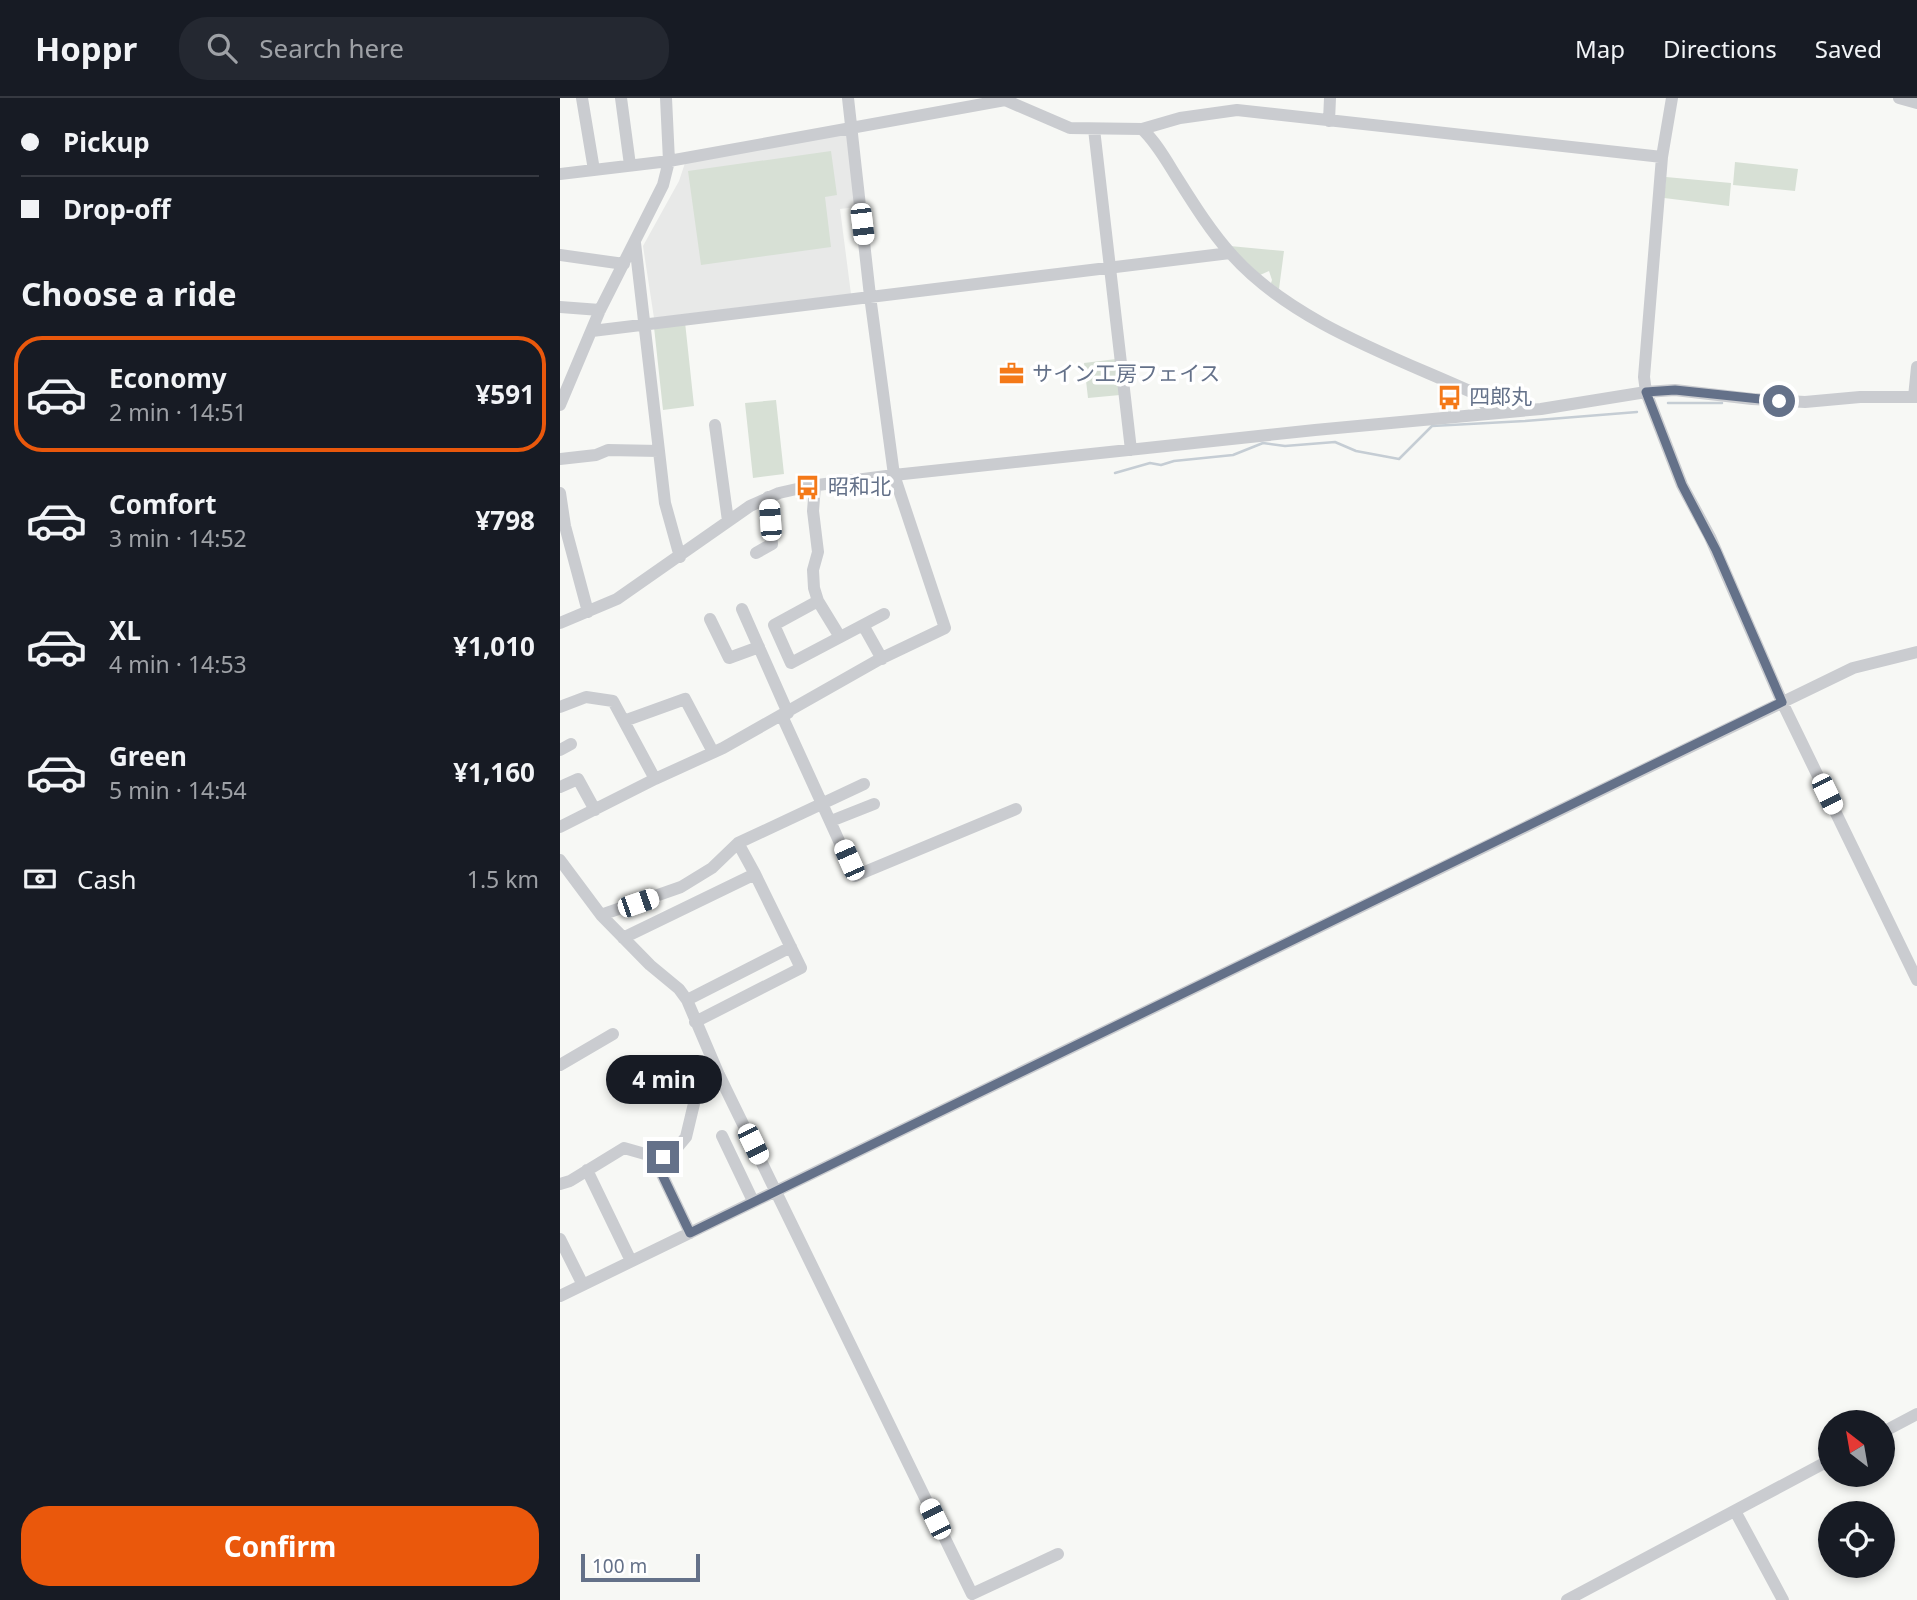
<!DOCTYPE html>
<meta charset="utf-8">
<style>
body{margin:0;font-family:"Noto Sans","Noto Sans JP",sans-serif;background:#242831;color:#f1f3f6;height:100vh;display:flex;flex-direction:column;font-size:26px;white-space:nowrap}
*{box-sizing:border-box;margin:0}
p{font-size:23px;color:#9ea1a6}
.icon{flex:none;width:38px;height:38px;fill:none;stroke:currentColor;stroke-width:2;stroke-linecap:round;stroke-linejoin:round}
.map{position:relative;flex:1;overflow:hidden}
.details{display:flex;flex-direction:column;background:#171b24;width:560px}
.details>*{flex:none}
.hud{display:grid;align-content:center;height:154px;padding:0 21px;background:#171b24}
.needle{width:46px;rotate:329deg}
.buttons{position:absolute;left:1258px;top:1312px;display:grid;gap:14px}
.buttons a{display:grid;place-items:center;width:77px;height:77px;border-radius:50%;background:#171b24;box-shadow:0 4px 10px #0003;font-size:35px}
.scale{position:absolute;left:21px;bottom:18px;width:119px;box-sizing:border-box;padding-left:7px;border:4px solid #647189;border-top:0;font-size:19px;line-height:24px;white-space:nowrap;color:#647189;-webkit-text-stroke:5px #fff;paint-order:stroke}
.end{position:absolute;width:32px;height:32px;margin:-16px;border:9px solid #647189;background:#fff;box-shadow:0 0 0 4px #fff}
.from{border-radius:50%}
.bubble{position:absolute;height:49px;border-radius:24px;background:#171b24;box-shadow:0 4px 10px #0003;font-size:23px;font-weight:700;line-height:49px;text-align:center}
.car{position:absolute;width:21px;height:42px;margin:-21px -10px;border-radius:9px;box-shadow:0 0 5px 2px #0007;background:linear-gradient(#fff 24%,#345 0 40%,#fff 0 76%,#345 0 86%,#fff 0)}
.hud b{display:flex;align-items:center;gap:24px;height:66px;font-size:26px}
.hud b+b{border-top:2px solid #363941}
.hud i{width:18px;height:18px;background:#f1f3f6}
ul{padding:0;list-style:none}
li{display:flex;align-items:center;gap:21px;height:116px;margin:0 14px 10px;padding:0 7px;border:4px solid transparent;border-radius:28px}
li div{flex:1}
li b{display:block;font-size:26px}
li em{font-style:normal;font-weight:700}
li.on{border-color:#ea580c}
li>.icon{width:63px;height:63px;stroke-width:1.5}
h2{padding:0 21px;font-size:32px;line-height:84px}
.pay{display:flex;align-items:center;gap:18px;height:77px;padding:0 21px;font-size:26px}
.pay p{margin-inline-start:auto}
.button{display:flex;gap:14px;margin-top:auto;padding:14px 21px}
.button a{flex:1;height:80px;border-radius:28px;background:#ea580c;color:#fff;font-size:28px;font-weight:700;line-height:80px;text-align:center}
header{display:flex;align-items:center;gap:42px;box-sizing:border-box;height:98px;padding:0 35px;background:#171b24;border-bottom:2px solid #363941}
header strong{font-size:33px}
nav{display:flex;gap:38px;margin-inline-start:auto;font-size:24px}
.search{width:490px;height:63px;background:#242831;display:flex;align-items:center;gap:18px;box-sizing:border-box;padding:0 24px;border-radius:28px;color:#9ea1a6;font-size:26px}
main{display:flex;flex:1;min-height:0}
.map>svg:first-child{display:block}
.built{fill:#e8e9e8}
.green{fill:#d7e0d5}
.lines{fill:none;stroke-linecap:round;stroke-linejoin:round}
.stream{stroke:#c5cdd4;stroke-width:2.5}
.minor{stroke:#caccd0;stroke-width:12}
.route{stroke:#647189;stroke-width:9}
.labels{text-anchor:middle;stroke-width:7;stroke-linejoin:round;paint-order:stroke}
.poi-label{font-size:21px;fill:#647189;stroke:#fff;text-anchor:start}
</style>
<header>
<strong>Hoppr</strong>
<div class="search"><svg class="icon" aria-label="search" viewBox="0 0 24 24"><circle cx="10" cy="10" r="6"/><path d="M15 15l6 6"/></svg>Search here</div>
<nav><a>Map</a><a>Directions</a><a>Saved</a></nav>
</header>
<main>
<section class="details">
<div class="hud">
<b><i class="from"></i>Pickup</b>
<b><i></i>Drop-off</b>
</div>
<h2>Choose a ride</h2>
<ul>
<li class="on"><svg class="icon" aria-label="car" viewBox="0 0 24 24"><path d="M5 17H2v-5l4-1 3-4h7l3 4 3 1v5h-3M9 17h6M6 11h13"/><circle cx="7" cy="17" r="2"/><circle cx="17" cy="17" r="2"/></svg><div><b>Economy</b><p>2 min · 14:51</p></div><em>¥591</em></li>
<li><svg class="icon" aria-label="car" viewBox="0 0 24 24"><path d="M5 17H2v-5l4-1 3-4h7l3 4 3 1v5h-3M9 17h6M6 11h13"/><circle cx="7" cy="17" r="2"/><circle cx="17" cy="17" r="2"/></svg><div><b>Comfort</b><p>3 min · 14:52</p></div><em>¥798</em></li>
<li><svg class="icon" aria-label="car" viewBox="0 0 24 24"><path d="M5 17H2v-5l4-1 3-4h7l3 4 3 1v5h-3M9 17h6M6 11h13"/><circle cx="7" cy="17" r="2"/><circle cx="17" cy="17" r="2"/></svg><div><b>XL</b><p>4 min · 14:53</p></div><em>¥1,010</em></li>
<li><svg class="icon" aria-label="car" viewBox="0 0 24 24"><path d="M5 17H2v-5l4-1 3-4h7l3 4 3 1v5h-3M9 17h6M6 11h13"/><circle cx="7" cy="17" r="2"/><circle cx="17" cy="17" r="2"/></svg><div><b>Green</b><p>5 min · 14:54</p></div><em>¥1,160</em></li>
</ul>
<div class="pay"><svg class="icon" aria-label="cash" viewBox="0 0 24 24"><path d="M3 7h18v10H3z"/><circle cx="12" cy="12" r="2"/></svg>Cash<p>1.5 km</p></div>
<div class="button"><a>Confirm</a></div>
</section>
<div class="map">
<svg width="1357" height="1502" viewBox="0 0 1357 1502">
<rect width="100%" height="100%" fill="#f7f8f5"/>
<path class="built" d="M 288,35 L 296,109 L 280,111 L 291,196 L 94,220 L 83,148 L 119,83 L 125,65 Z"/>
<path class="green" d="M 271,53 L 277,97 L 265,99 L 271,149 L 141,167 L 128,73 Z
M 1175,64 L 1238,71 L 1235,93 L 1173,87 Z
M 1106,79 L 1171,85 L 1169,108 L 1104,100 Z
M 670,148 L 724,153 L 719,191 L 711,185 L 712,182 L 709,173 L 700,177 Z
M 125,224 L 134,308 L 103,312 L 94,229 Z
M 556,261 L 560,297 L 528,300 L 524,265 Z
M 216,302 L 224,376 L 193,380 L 185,305 Z"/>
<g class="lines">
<path class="stream" d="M 1108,305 L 1162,305
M 555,375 L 590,365 L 601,367 L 614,363 L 673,357 L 703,345 L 725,348 L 775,344 L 796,353 L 839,361 L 872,328 L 965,323 L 1077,314"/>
<path class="minor" d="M 22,0 L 34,72
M 61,0 L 70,67
M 1112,0 L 1102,59 L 1084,279 L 1086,294 L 1122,387 L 1150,439 L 1222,604 L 1357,882
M 1339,0 L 1357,5
M 769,23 L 770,0
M 534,31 L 571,352
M 582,31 L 620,20 L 677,12 L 1102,59
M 0,76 L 109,63 L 445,2 L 510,30 L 582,31 C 596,44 606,62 616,78 C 633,105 651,134 672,157 C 733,225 835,259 916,296 L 926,308 L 927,316
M 75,145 L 105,405 L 120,459
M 0,157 L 64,166
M 0,209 L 40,212
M 32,233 L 670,155
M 1354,299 L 1357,269
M 0,307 L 40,212 L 103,87 L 109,63 L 106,0
M 155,327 L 168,423
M 0,361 L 36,357 L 48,352 L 99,353
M 255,388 L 253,413 L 258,454 L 253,472 L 254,490 L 258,503 L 280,539
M 0,395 L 5,428 L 28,514
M 196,455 L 212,446 L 208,399
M 258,503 L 214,527 L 231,565 L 324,516
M 182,511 L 228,615
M 150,521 L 169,560 L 199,549
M 0,525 L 57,501 L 190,408 L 219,395 L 250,388 L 334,377 L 755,332 L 981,311 L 1086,294 L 1115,292 L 1192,301 L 1245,304 L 1300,299 L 1357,299
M 303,527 L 322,561
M 0,609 L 26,599 L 53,603 L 95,681
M 222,618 L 295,778 L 456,711
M 64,623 L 125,601 L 153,654
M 0,652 L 11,646
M 0,689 L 18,681 L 35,712
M 271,723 L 314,706
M 0,729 L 95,681 L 163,650 L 320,561 L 385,530 L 334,377 L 310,198 L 288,0
M 0,762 L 41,817 L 90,867 L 119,891 L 127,902 L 159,977 L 412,1496 L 498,1456
M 41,817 L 121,789 L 152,770 L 178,745 L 304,686
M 63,840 L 195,776 L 178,745
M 127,902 L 231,849
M 135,924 L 241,870 L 195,776
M 0,967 L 53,936
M 162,1038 L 193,1103
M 96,1058 L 97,1066 L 130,1135
M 27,1072 L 71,1163
M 0,1086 L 10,1083 L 64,1050 L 92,1058 L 111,1057 L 126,1039 L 137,993 L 159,977
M 0,1141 L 23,1187
M 0,1198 L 1293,570 L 1357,554
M 1323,1334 L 1357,1316
M 1175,1413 L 1223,1502
M 1007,1502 L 1270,1362"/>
</g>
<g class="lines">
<path class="route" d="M 103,1059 L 96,1058 L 97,1066 L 130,1135 L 1222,604 L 1156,452 L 1122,387 L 1086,294 L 1115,292 L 1219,303"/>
</g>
<defs>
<symbol id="office-bare" viewBox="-9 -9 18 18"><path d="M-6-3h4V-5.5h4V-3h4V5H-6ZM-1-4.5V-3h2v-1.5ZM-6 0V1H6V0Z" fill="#f47918" stroke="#fff" stroke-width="2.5" paint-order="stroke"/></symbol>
<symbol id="bus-bare" viewBox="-9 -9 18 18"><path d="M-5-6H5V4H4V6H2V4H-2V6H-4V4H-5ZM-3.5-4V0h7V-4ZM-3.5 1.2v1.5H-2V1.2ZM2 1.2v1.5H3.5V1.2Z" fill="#f47918" stroke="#fff" stroke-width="2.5" paint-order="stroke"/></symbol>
</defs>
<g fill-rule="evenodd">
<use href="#office-bare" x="434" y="258" width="35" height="35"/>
<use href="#bus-bare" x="872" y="282" width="35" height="35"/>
<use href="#bus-bare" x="230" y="372" width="35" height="35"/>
</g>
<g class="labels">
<g class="poi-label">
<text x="472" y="283">サイン工房フェイス</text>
<text x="909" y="306">四郎丸</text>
<text x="268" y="396">昭和北</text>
</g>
</g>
</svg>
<div class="buttons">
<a><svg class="needle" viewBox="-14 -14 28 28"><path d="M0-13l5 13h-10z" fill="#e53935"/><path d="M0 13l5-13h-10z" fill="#9ea1a6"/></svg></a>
<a><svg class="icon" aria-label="locate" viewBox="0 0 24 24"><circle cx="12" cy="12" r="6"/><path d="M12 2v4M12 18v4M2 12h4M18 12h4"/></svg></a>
</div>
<div class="scale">100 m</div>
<i class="end from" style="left:1219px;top:303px"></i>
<i class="end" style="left:103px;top:1059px"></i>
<div class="bubble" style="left:46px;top:957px;width:116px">4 min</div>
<i class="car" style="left:302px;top:126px;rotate:173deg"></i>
<i class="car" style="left:210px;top:422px;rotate:356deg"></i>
<i class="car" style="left:1267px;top:696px;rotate:154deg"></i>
<i class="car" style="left:289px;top:762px;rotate:336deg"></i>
<i class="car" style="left:78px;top:805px;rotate:71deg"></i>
<i class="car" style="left:193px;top:1046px;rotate:154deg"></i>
<i class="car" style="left:375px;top:1421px;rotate:334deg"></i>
</div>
</main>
